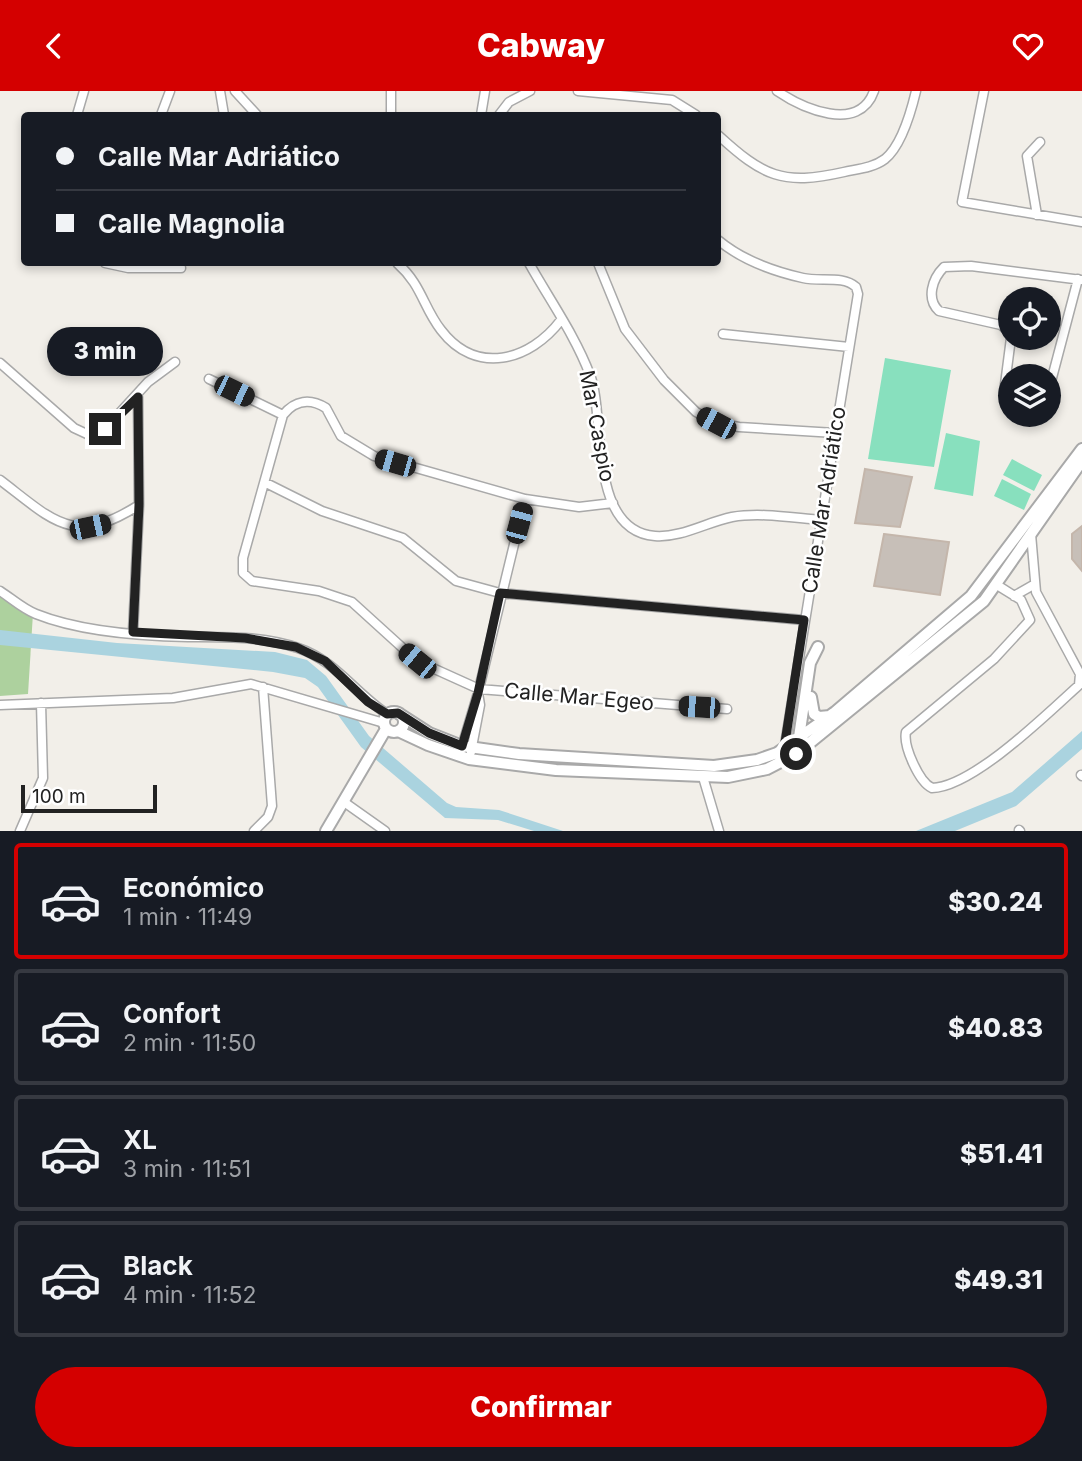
<!DOCTYPE html>
<html lang="es">
<meta charset="utf-8">
<style>
body{margin:0;font-family:Inter,sans-serif;background:#20242c;color:#f1f3f6;height:100vh;display:flex;flex-direction:column;font-size:26px;white-space:nowrap}
*{box-sizing:border-box;margin:0}
p{font-size:23px;color:#9ea1a6}
.icon{flex:none;width:38px;height:38px;fill:none;stroke:currentColor;stroke-width:2;stroke-linecap:round;stroke-linejoin:round}
.map{position:relative;height:740px;overflow:hidden}
.details{display:flex;flex-direction:column;background:#171b24;flex:1}
.details>*{flex:none}
.top-card{position:absolute;left:21px;top:21px;width:700px;height:154px;border-radius:7px;box-shadow:0 4px 10px #0003;display:grid;align-content:center;height:154px;padding:0 35px;background:#171b24}
.controls{position:absolute;left:998px;top:196px;display:grid;gap:14px}
.controls a{display:grid;place-items:center;width:63px;height:63px;border-radius:50%;background:#171b24;box-shadow:0 4px 10px #0003;font-size:35px}
.scale{position:absolute;left:21px;bottom:18px;width:136px;box-sizing:border-box;padding-left:7px;border:4px solid #222;border-top:0;font-size:19px;line-height:24px;white-space:nowrap;color:#222;-webkit-text-stroke:5px #fff;paint-order:stroke}
.end{position:absolute;width:32px;height:32px;margin:-16px;border:9px solid #222;background:#fff;box-shadow:0 0 0 4px #fff}
.from{border-radius:50%}
.bubble{position:absolute;height:49px;border-radius:24px;background:#171b24;box-shadow:0 4px 10px #0003;font-size:23px;font-weight:800;line-height:49px;text-align:center}
.car{position:absolute;width:21px;height:42px;margin:-21px -10px;border-radius:9px;box-shadow:0 0 5px 2px #0007;background:linear-gradient(#222 24%,#8ab4d8 0 40%,#222 0 76%,#8ab4d8 0 86%,#222 0)}
.top-card b{display:flex;align-items:center;gap:24px;height:66px;font-size:26px}
.top-card b+b{border-top:2px solid #363941}
.top-card i{width:18px;height:18px;background:#f1f3f6}
ul{padding:12px 0 0;list-style:none}
li{display:flex;align-items:center;gap:21px;height:116px;margin:0 14px 10px;padding:0 21px;border:4px solid #363941;border-radius:7px}
li div{flex:1}
li b{display:block;font-size:26px}
li em{font-style:normal;font-weight:800}
li.on{border-color:#d40000}
li>.icon{width:63px;height:63px;stroke-width:1.5}
.action{display:flex;gap:14px;margin-top:auto;padding:14px 35px}
.action a{flex:1;height:80px;border-radius:42px;background:#d40000;color:#fff;font-size:28px;font-weight:800;line-height:80px;text-align:center}
header{display:flex;justify-content:space-between;align-items:center;height:91px;padding:0 35px;background:#d40000;color:#fff;font-size:32px;font-weight:800}
.map>svg:first-child{display:block}
.forest{fill:#add19e}
.pitch{fill:#88e0be}
.water{fill:#aad3df}
.building{fill:#c7bfb8;stroke:#c4b6ab;stroke-width:2}
.lines{fill:none;stroke-linecap:round;stroke-linejoin:round}
.minor-casing{stroke:#a9a9a9;stroke-width:11}
.tertiary-casing{stroke:#a9a9a9;stroke-width:14}
.minor{stroke:#fff;stroke-width:8}
.tertiary{stroke:#fff;stroke-width:10}
.route{stroke:#222;stroke-width:9}
.labels{text-anchor:middle;stroke-width:5;stroke-linejoin:round;paint-order:stroke}
.street-label{font-size:21px;fill:#222;stroke:#fff}
</style>
<header><svg class="icon" aria-label="back" viewBox="0 0 24 24"><path d="M15 5l-7 7 7 7"/></svg>Cabway<svg class="icon" aria-label="heart" viewBox="0 0 24 24"><path d="M12 20l-8-8c-3-5 5-10 8-4 3-6 11-1 8 4z"/></svg></header>
<div class="map">
<svg width="1082" height="740" viewBox="0 0 1082 740">
<rect width="100%" height="100%" fill="#f2efe9"/>
<path class="forest" d="M 0,500 L 33,522 L 28,603 L 0,605 Z"/>
<path class="pitch" d="M 885,267 L 951,279 L 934,376 L 868,368 Z
M 946,342 L 980,350 L 973,405 L 934,398 Z
M 1012,368 L 1042,384 L 1034,400 L 1003,384 Z
M 1002,388 L 1031,403 L 1024,419 L 994,405 Z"/>
<path class="water" d="M 0,539 L 117,552 L 275,561 L 307,569 L 326,585 L 369,645 L 447,712 L 456,716 L 499,719 L 563,740 L 534,740 L 498,729 L 445,727 L 361,656 L 318,596 L 305,587 L 273,581 L 0,554 Z
M 1082,640 L 1082,658 L 1016,715 L 955,740 L 916,740 L 1012,701 Z"/>
<path class="building" d="M 865,378 L 912,386 L 900,436 L 855,432 Z
M 1082,435 L 1082,480 L 1072,468 L 1072,443 Z
M 884,443 L 949,451 L 940,504 L 874,495 Z"/>
<g class="lines">
<defs>
<path id="minor" d="M 220,0 L 224,24
M 235,0 L 257,24
M 391,0 L 391,24
M 578,0 L 672,9 L 696,24
M 777,0 C 802,17 859,43 874,0
M 984,0 L 962,111 L 1082,131
M 77,24 L 84,0
M 161,24 L 170,0
M 481,24 L 485,0
M 499,24 L 509,11 L 530,0
M 718,44 C 763,85 782,95 844,81 C 857,78 873,77 885,68 C 902,54 911,21 916,0
M 1037,124 L 1027,65 L 1040,51
M 718,149 C 742,169 772,180 803,187 C 820,191 843,184 856,196 L 858,203 L 784,660
M 105,172 L 128,177 L 181,177
M 397,172 C 422,194 423,216 441,239 C 476,285 530,270 561,229
M 529,172 C 549,208 575,244 590,284 C 606,324 587,440 655,445 C 681,447 707,431 732,426 C 761,421 794,427 823,429
M 598,172 L 625,238 L 664,289 L 696,321 L 716,332 L 739,336 L 835,342
M 1010,242 L 1001,234 L 939,220 C 926,208 932,188 944,176 L 971,175 L 1082,189
M 723,243 L 849,256
M 0,272 L 74,337 L 89,344 L 105,338 L 148,291 L 175,271
M 209,288 L 283,324
M 1048,302 L 1078,188
M 1010,314 L 1004,301 L 1011,247
M 0,389 C 54,430 73,456 139,414
M 266,392 L 322,420 L 403,447 L 456,490 L 500,502 L 804,529
M 613,412 L 579,416 L 525,408 L 374,365 L 341,345 L 326,317 C 310,307 295,309 283,324 L 243,467 L 243,482 L 252,490 L 319,500 L 352,511 L 417,570 L 479,598 L 727,618
M 997,494 L 1021,509 L 1030,529 L 994,568 L 906,641 C 903,655 919,691 932,697 C 973,696 1048,622 1079,594 L 1080,583 L 1036,501 L 1031,443
M 0,500 C 11,507 23,518 36,523 C 81,541 139,545 188,546 C 225,546 263,545 298,557 C 335,569 356,603 387,623
M 1014,505 L 1035,493
M 133,541 L 139,414 L 138,306
M 0,614 L 173,607 L 251,593 L 384,632
M 461,659 L 478,602 L 525,408
M 471,661 L 480,614 L 478,602
M 1081,684 L 1082,685
M 703,686 L 719,740
M 344,711 L 385,740
M 1019,739 L 1020,740
M 20,740 L 43,687 L 41,612
M 254,740 L 268,726 L 272,715 L 263,596"/>
<path id="tertiary" d="M 811,606 L 814,623 L 819,626 L 830,625
M384 631a10 10 0 1 1 20 0a10 10 0 1 1-20 0Z
M 398,622 L 429,642 L 462,655 L 519,663 L 714,675 L 757,669 L 777,662 L 835,621 L 971,505 L 1082,358
M 398,640 L 428,654 L 469,668 L 556,679 L 728,686 L 767,678 L 796,663 L 984,510 L 1082,370
M 798,653 L 810,572 L 818,556
M 326,740 L 386,638"/>
</defs>
<use href="#minor" class="minor-casing"/>
<use href="#tertiary" class="tertiary-casing"/>
<use href="#minor" class="minor"/>
<use href="#tertiary" class="tertiary"/>
</g>
<g class="lines">
<path class="route" d="M 105,338 L 138,306 L 139,414 L 133,541 L 245,547 L 296,556 L 325,570 L 368,611 L 387,623 L 398,622 L 429,642 L 462,655 L 478,602 L 500,502 L 804,529 L 784,658 L 798,649 L 796,663"/>
</g>
<g class="labels">
<g class="street-label">
<text transform="translate(597 335) rotate(79)" y="7">Mar Caspio</text>
<text transform="translate(824 409) rotate(-81)" y="7">Calle Mar Adriático</text>
<text transform="translate(579 606) rotate(5)" y="7">Calle Mar Egeo</text>
</g>
</g>
</svg>
<div class="controls">
<a><svg class="icon" aria-label="locate" viewBox="0 0 24 24"><circle cx="12" cy="12" r="6"/><path d="M12 2v4M12 18v4M2 12h4M18 12h4"/></svg></a>
<a><svg class="icon" aria-label="layers" viewBox="0 0 24 24"><path d="M12 4l9 5-9 5-9-5zM3 14l9 5 9-5"/></svg></a>
</div>
<div class="scale">100 m</div>
<i class="end from" style="left:796px;top:663px"></i>
<i class="end" style="left:105px;top:338px"></i>
<div class="bubble" style="left:47px;top:236px;width:116px">3 min</div>
<i class="car" style="left:234px;top:300px;rotate:116deg"></i>
<i class="car" style="left:716px;top:332px;rotate:298deg"></i>
<i class="car" style="left:395px;top:372px;rotate:286deg"></i>
<i class="car" style="left:519px;top:432px;rotate:15deg"></i>
<i class="car" style="left:90px;top:436px;rotate:78deg"></i>
<i class="car" style="left:417px;top:570px;rotate:309deg"></i>
<i class="car" style="left:699px;top:616px;rotate:274deg"></i>
<div class="top-card">
<b><i class="from"></i>Calle Mar Adriático</b>
<b><i></i>Calle Magnolia</b>
</div>
</div>
<section class="details">
<ul>
<li class="on"><svg class="icon" aria-label="car" viewBox="0 0 24 24"><path d="M5 17H2v-5l4-1 3-4h7l3 4 3 1v5h-3M9 17h6M6 11h13"/><circle cx="7" cy="17" r="2"/><circle cx="17" cy="17" r="2"/></svg><div><b>Económico</b><p>1 min · 11:49</p></div><em>$30.24</em></li>
<li><svg class="icon" aria-label="car" viewBox="0 0 24 24"><path d="M5 17H2v-5l4-1 3-4h7l3 4 3 1v5h-3M9 17h6M6 11h13"/><circle cx="7" cy="17" r="2"/><circle cx="17" cy="17" r="2"/></svg><div><b>Confort</b><p>2 min · 11:50</p></div><em>$40.83</em></li>
<li><svg class="icon" aria-label="car" viewBox="0 0 24 24"><path d="M5 17H2v-5l4-1 3-4h7l3 4 3 1v5h-3M9 17h6M6 11h13"/><circle cx="7" cy="17" r="2"/><circle cx="17" cy="17" r="2"/></svg><div><b>XL</b><p>3 min · 11:51</p></div><em>$51.41</em></li>
<li><svg class="icon" aria-label="car" viewBox="0 0 24 24"><path d="M5 17H2v-5l4-1 3-4h7l3 4 3 1v5h-3M9 17h6M6 11h13"/><circle cx="7" cy="17" r="2"/><circle cx="17" cy="17" r="2"/></svg><div><b>Black</b><p>4 min · 11:52</p></div><em>$49.31</em></li>
</ul>
<div class="action"><a>Confirmar</a></div>
</section>
